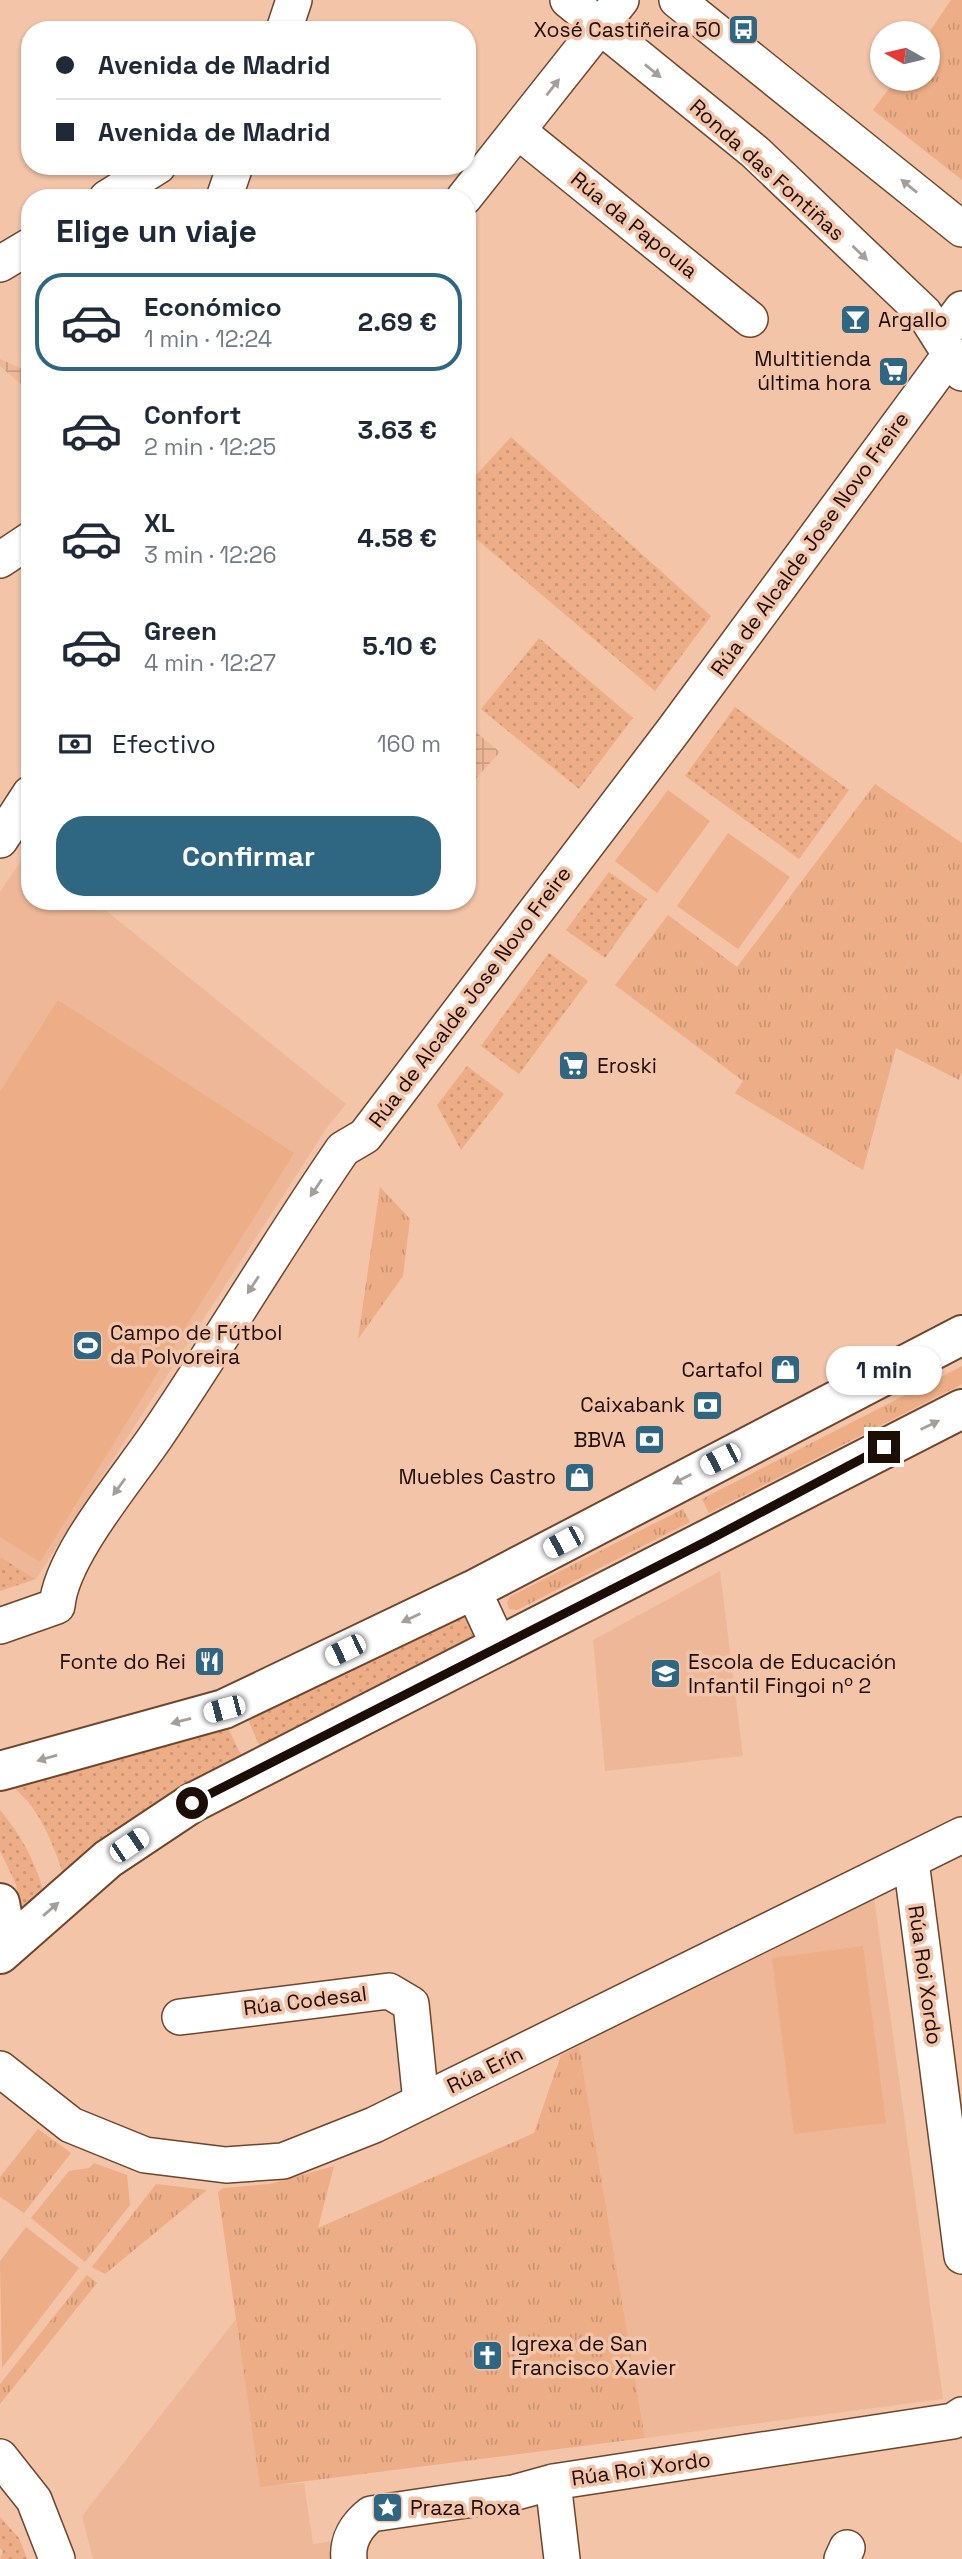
<!DOCTYPE html>
<html lang="es">
<meta charset="utf-8">
<style>
body{margin:0;font-family:"Space Grotesk",sans-serif;background:#f6f6f7;color:#1f2937;height:100vh;display:flex;flex-direction:column;font-size:26px;white-space:nowrap}
*{box-sizing:border-box;margin:0}
p{font-size:23px;color:#747a83}
.icon{flex:none;width:38px;height:38px;fill:none;stroke:currentColor;stroke-width:2;stroke-linecap:round;stroke-linejoin:round}
.map{position:relative;flex:1;overflow:hidden}
.panel{position:absolute;left:21px;top:189px;width:455px;height:721px;display:flex;flex-direction:column;background:#fff;border-radius:28px;box-shadow:0 2px 5px #0004}
.panel>*{flex:none}
.hud{position:absolute;left:21px;top:21px;width:455px;height:154px;border-radius:28px;box-shadow:0 2px 5px #0004;display:grid;align-content:center;height:154px;padding:0 35px;background:#fff}
.needle{width:46px;rotate:278deg}
.controls{position:absolute;left:870px;top:21px;display:grid;gap:14px}
.controls a{display:grid;place-items:center;width:70px;height:70px;border-radius:50%;background:#fff;box-shadow:0 2px 5px #0004;font-size:35px}
.end{position:absolute;width:32px;height:32px;margin:-16px;border:9px solid #1d0e05;background:#fff;box-shadow:0 0 0 4px #fff}
.from{border-radius:50%}
.bubble{position:absolute;height:49px;border-radius:24px;background:#fff;box-shadow:0 2px 5px #0004;font-size:23px;font-weight:700;line-height:49px;text-align:center}
.car{position:absolute;width:21px;height:42px;margin:-21px -10px;border-radius:9px;box-shadow:0 0 5px 2px #0007;background:linear-gradient(#fff 24%,#345 0 40%,#fff 0 76%,#345 0 86%,#fff 0)}
.hud b{display:flex;align-items:center;gap:24px;height:66px;font-size:26px}
.hud b+b{border-top:2px solid #e0e1e3}
.hud i{width:18px;height:18px;background:#1f2937}
ul{padding:0;list-style:none}
li{display:flex;align-items:center;gap:21px;height:98px;margin:0 14px 10px;padding:0 21px;border:4px solid transparent;border-radius:28px}
li div{flex:1}
li b{display:block;font-size:26px}
li em{font-style:normal;font-weight:700}
li.selected{border-color:#2f6681}
li>.icon{width:63px;height:63px;stroke-width:1.5}
h2{padding:0 35px;font-size:32px;line-height:84px}
.pay{display:flex;align-items:center;gap:18px;height:77px;padding:0 35px;font-size:26px}
.pay p{margin-inline-start:auto}
.primary-button{display:flex;gap:14px;margin-top:auto;padding:14px 35px}
.primary-button a{flex:1;height:80px;border-radius:28px;background:#2f6681;color:#fff;font-size:28px;font-weight:700;line-height:80px;text-align:center}
.map>svg:first-child{display:block}
.built{fill:#eeb898}
.industrial{fill:url(#industrial-grid)}
.grass{fill:url(#grass-tufts)}
.park{fill:#edad86}
.garden{fill:url(#garden-dots)}
.lines{fill:none;stroke-linecap:round;stroke-linejoin:round}
.minor-casing{stroke:#6d462d;stroke-width:38}
.tertiary-casing{stroke:#6d462d;stroke-width:42}
.minor{stroke:#fff;stroke-width:35}
.tertiary{stroke:#fff;stroke-width:38}
.oneway{fill:#a59f9b}
.route{stroke:#1d0e05;stroke-width:9}
.labels{text-anchor:middle;stroke-width:7;stroke-linejoin:round;paint-order:stroke}
.poi-label{font-size:21px;fill:#1d0e05;stroke:#f3c4a8;text-anchor:end}
.street-label{font-size:21px;fill:#1d0e05;stroke:#f3c4a8}
</style>
<div class="map">
<svg width="962" height="2559" viewBox="0 0 962 2559">
<defs>
<pattern id="industrial-grid" width="8" height="8" patternUnits="userSpaceOnUse" patternTransform="scale(1.75)"><rect width="8" height="8" fill="#eeb898"/><path d="M0 4h8M4 0v8" fill="none" stroke="#cc9d82"/></pattern>
<pattern id="grass-tufts" width="24" height="20" patternUnits="userSpaceOnUse" patternTransform="scale(1.75)"><rect width="24" height="20" fill="#edad86"/><path d="M3 7l-1-3M5 7V3M7 7l1-3M15 17l-1-3M17 17v-4M19 17l1-3" fill="none" stroke="#cb9472"/></pattern>
<pattern id="garden-dots" width="8" height="8" patternUnits="userSpaceOnUse" patternTransform="scale(1.75)"><rect width="8" height="8" fill="#edad86"/><path d="M2 2h.1M6 6h.1" fill="none" stroke="#cb9472" stroke-width="1.8" stroke-linecap="round"/></pattern>
</defs>
<rect width="100%" height="100%" fill="#f3c4a8"/>
<path class="built" d="M 29,849 L 30,901 L 94,901 L 346,1104 L 326,1129 L 36,1579 L 0,1557 L 0,892 Z
M 720,1571 L 743,1756 L 605,1771 L 593,1640 Z
M 874,1897 L 943,2399 L 645,2438 L 579,2046 Z
M 236,2319 L 260,2486 L 304,2483 L 313,2544 L 340,2540 L 343,2559 L 93,2559 L 82,2516 Z"/>
<path class="industrial" d="M 0,359 L 30,372 L 30,392 L 0,366 Z
M 467,725 L 500,752 L 467,788 Z"/>
<path class="grass" d="M 951,0 L 962,0 L 962,180 L 873,110 L 896,79 L 928,79 L 928,34 Z
M 875,784 L 962,843 L 962,1071 L 959,1080 L 896,1048 L 863,1170 L 735,1093 L 743,1081 L 615,985 L 668,915 L 737,967 Z
M 380,1187 L 410,1219 L 403,1276 L 358,1339 Z
M 962,1366 L 962,1384 L 709,1513 L 702,1499 Z
M 683,1509 L 690,1522 L 517,1610 L 509,1609 L 507,1602 L 511,1596 Z
M 579,2046 L 645,2438 L 260,2487 L 218,2192 L 223,2188 L 270,2184 L 334,2166 L 318,2228 L 534,2133 L 561,2055 Z
M 38,2129 L 71,2153 L 24,2213 L 0,2197 L 0,2177 Z
M 94,2163 L 127,2175 L 130,2205 L 85,2262 L 31,2218 L 69,2171 L 89,2168 Z
M 156,2184 L 207,2190 L 105,2274 L 92,2267 Z
M 87,2275 L 97,2283 L 0,2404 L 0,2384 Z"/>
<path class="park" d="M 668,790 L 710,821 L 657,893 L 615,861 Z
M 728,833 L 790,877 L 738,949 L 677,906 Z
M 58,1000 L 294,1153 L 40,1562 L 0,1537 L 0,1091 Z
M 863,1946 L 886,2123 L 794,2134 L 772,1958 Z
M 26,2227 L 79,2268 L 2,2368 L 0,2261 Z"/>
<path class="garden" d="M 511,437 L 711,616 L 655,691 L 467,531 L 467,485 Z
M 539,638 L 633,718 L 579,789 L 481,709 Z
M 735,707 L 849,790 L 799,859 L 685,776 Z
M 609,872 L 647,899 L 605,958 L 566,930 Z
M 549,953 L 588,981 L 519,1074 L 481,1046 Z
M 467,1066 L 504,1094 L 461,1150 L 437,1105 Z
M 0,1557 L 36,1579 L 0,1591 Z
M 468,1612 L 476,1630 L 471,1640 L 260,1747 L 246,1715 Z
M 226,1724 L 242,1757 L 105,1835 L 63,1873 C 52,1841 39,1806 10,1785 Z
M 0,1810 C 21,1835 34,1859 43,1890 L 21,1913 L 16,1884 L 0,1851 Z
M 0,2517 L 19,2538 L 27,2559 L 0,2559 L 3,2551 L 0,2548 Z"/>
<g class="lines">
<defs>
<path id="minor" d="M 568,0 L 755,152 L 924,313 L 962,373
M 677,0 L 962,229
M 284,30 L 294,0
M 518,131 L 750,319
M 107,198 L 158,166
M 224,198 L 235,166
M 464,198 L 621,0
M 0,264 L 30,246
M 940,338 L 962,309
M 0,560 L 30,540
M 0,840 L 30,794
M 473,1590 L 499,1646
M 0,1626 L 57,1606 C 61,1555 130,1476 159,1432 C 222,1339 279,1242 343,1149 L 365,1136 L 673,731 L 950,355
M 911,1861 L 962,2256
M 180,2017 L 389,1991 L 411,2004 L 421,2102
M 0,2069 L 71,2125 L 145,2155 L 226,2165 L 283,2161 L 374,2125 L 962,1835
M 0,2457 L 34,2500 L 57,2559
M 553,2482 L 562,2559
M 349,2559 C 347,2540 357,2525 371,2514 L 513,2493 L 553,2482 L 953,2421 L 962,2415
M 842,2559 L 847,2548"/>
<path id="tertiary" d="M 0,1771 L 224,1709 L 473,1590 L 962,1335
M 0,1903 L 3,1919 L 0,1948
M 0,1954 L 108,1859 L 192,1803 L 962,1409"/>
</defs>
<use href="#minor" class="minor-casing"/>
<use href="#tertiary" class="tertiary-casing"/>
<use href="#minor" class="minor"/>
<use href="#tertiary" class="tertiary"/>
</g>
<defs><path id="oneway-solid" d="M-6-.8H1V-3.2L6.5 0L1 3.2V.8H-6Z" transform="scale(1.75)"/></defs>
<g class="oneway">
<use href="#oneway-solid" transform="translate(653 71) rotate(39)"/>
<use href="#oneway-solid" transform="translate(553 87) rotate(-52)"/>
<use href="#oneway-solid" transform="translate(909 186) rotate(-141)"/>
<use href="#oneway-solid" transform="translate(860 253) rotate(44)"/>
<use href="#oneway-solid" transform="translate(316 1188) rotate(124)"/>
<use href="#oneway-solid" transform="translate(253 1285) rotate(123)"/>
<use href="#oneway-solid" transform="translate(930 1425) rotate(-26)"/>
<use href="#oneway-solid" transform="translate(682 1479) rotate(153)"/>
<use href="#oneway-solid" transform="translate(119 1487) rotate(126)"/>
<use href="#oneway-solid" transform="translate(411 1618) rotate(155)"/>
<use href="#oneway-solid" transform="translate(181 1721) rotate(165)"/>
<use href="#oneway-solid" transform="translate(47 1758) rotate(164)"/>
<use href="#oneway-solid" transform="translate(51 1909) rotate(-41)"/>
</g>
<g class="lines">
<path class="route" d="M 192,1803 L 707,1541 L 884,1447"/>
</g>
<defs>
<symbol id="bus-square" viewBox="-11 -11 22 22"><rect x="-9" y="-9" width="18" height="18" rx="4" fill="#2f6681" stroke="#f3c4a8"/><path d="M-5-6H5V4H4V6H2V4H-2V6H-4V4H-5ZM-3.5-4V0h7V-4ZM-3.5 1.2v1.5H-2V1.2ZM2 1.2v1.5H3.5V1.2Z" fill="#fff"/></symbol>
<symbol id="bar-square" viewBox="-11 -11 22 22"><rect x="-9" y="-9" width="18" height="18" rx="4" fill="#2f6681" stroke="#f3c4a8"/><path d="M-6-5H6L.8 .8V4.5H3.5V6h-7V4.5H-.8V.8Z" fill="#fff"/></symbol>
<symbol id="supermarket-square" viewBox="-11 -11 22 22"><rect x="-9" y="-9" width="18" height="18" rx="4" fill="#2f6681" stroke="#f3c4a8"/><path d="M-6-5.5h2.5l.6 2H6L4.5 2H-2.5L-4.4-4H-6ZM-1.5 3.2a1.3 1.3 0 1 0 .1 0ZM3 3.2a1.3 1.3 0 1 0 .1 0Z" fill="#fff"/></symbol>
<symbol id="stadium-square" viewBox="-11 -11 22 22"><rect x="-9" y="-9" width="18" height="18" rx="4" fill="#2f6681" stroke="#f3c4a8"/><path d="M0-5a6.5 5 0 1 0 0 10a6.5 5 0 1 0 0-10ZM-3.5-1.8h7v3.6h-7Z" fill="#fff"/></symbol>
<symbol id="shop-square" viewBox="-11 -11 22 22"><rect x="-9" y="-9" width="18" height="18" rx="4" fill="#2f6681" stroke="#f3c4a8"/><path d="M-5-2.5h2.3a2.7 3.5 0 0 1 5.4 0H5L5.5 6h-11ZM-1.5-2.5h3a1.5 2.3 0 0 0-3 0Z" fill="#fff"/></symbol>
<symbol id="bank-square" viewBox="-11 -11 22 22"><rect x="-9" y="-9" width="18" height="18" rx="4" fill="#2f6681" stroke="#f3c4a8"/><path d="M-6-4H6V4H-6ZM0-2.3a2.3 2.3 0 1 0 0 4.6a2.3 2.3 0 1 0 0-4.6Z" fill="#fff"/></symbol>
<symbol id="restaurant-square" viewBox="-11 -11 22 22"><rect x="-9" y="-9" width="18" height="18" rx="4" fill="#2f6681" stroke="#f3c4a8"/><path d="M-5-6h1v4h1v-4h1v4h1v-4h1v5L-1.5 .5V6h-2V.5L-5-1ZM5-6V6H3V1.5H1.5Q1.5-4 5-6Z" fill="#fff"/></symbol>
<symbol id="school-square" viewBox="-11 -11 22 22"><rect x="-9" y="-9" width="18" height="18" rx="4" fill="#2f6681" stroke="#f3c4a8"/><path d="M0-5L7-2L0 1L-7-2ZM-4 1L0 2.5L4 1V4Q0 6-4 4Z" fill="#fff"/></symbol>
<symbol id="church-square" viewBox="-11 -11 22 22"><rect x="-9" y="-9" width="18" height="18" rx="4" fill="#2f6681" stroke="#f3c4a8"/><path d="M-1.2-6h2.4v3.5h3.3v2.4h-3.3V6h-2.4V-.1h-3.3v-2.4h3.3Z" fill="#fff"/></symbol>
<symbol id="sight-square" viewBox="-11 -11 22 22"><rect x="-9" y="-9" width="18" height="18" rx="4" fill="#2f6681" stroke="#f3c4a8"/><path d="M0-6L1.8-2.2L6-1.7L2.9 1.2L3.7 5.4L0 3.3L-3.7 5.4L-2.9 1.2L-6-1.7L-1.8-2.2Z" fill="#fff"/></symbol>
</defs>
<g fill-rule="evenodd">
<use href="#bus-square" x="726" y="12" width="35" height="35"/>
<use href="#bar-square" x="838" y="302" width="35" height="35"/>
<use href="#supermarket-square" x="876" y="354" width="35" height="35"/>
<use href="#supermarket-square" x="556" y="1048" width="35" height="35"/>
<use href="#stadium-square" x="70" y="1328" width="35" height="35"/>
<use href="#shop-square" x="768" y="1352" width="35" height="35"/>
<use href="#bank-square" x="690" y="1388" width="35" height="35"/>
<use href="#bank-square" x="632" y="1422" width="35" height="35"/>
<use href="#shop-square" x="562" y="1460" width="35" height="35"/>
<use href="#restaurant-square" x="192" y="1644" width="35" height="35"/>
<use href="#school-square" x="648" y="1656" width="35" height="35"/>
<use href="#church-square" x="470" y="2338" width="35" height="35"/>
<use href="#sight-square" x="370" y="2490" width="35" height="35"/>
</g>
<g class="labels">
<g class="poi-label">
<text x="721" y="37">Xosé Castiñeira 50</text>
<text x="878" y="327" text-anchor="start">Argallo</text>
<text x="871" y="366">Multitienda<tspan x="871" dy="24">última hora</tspan></text>
<text x="597" y="1073" text-anchor="start">Eroski</text>
<text x="110" y="1340" text-anchor="start">Campo de Fútbol<tspan x="110" dy="24">da Polvoreira</tspan></text>
<text x="763" y="1377">Cartafol</text>
<text x="685" y="1412">Caixabank</text>
<text x="626" y="1447">BBVA</text>
<text x="556" y="1484">Muebles Castro</text>
<text x="186" y="1669">Fonte do Rei</text>
<text x="688" y="1669" text-anchor="start">Escola de Educación<tspan x="688" dy="24">Infantil Fingoi nº 2</tspan></text>
<text x="511" y="2351" text-anchor="start">Igrexa de San<tspan x="511" dy="24">Francisco Xavier</tspan></text>
<text x="410" y="2515" text-anchor="start">Praza Roxa</text>
</g>
<g class="street-label">
<text transform="translate(767 170) rotate(42)" y="7">Ronda das Fontiñas</text>
<text transform="translate(634 225) rotate(39)" y="7">Rúa da Papoula</text>
<text transform="translate(810 544) rotate(-54)" y="7">Rúa de Alcalde Jose Novo Freire</text>
<text transform="translate(470 997) rotate(-53)" y="7">Rúa de Alcalde Jose Novo Freire</text>
<text transform="translate(925 1975) rotate(82)" y="7">Rúa Roi Xordo</text>
<text transform="translate(305 2001) rotate(-7)" y="7">Rúa Codesal</text>
<text transform="translate(485 2070) rotate(-26)" y="7">Rúa Erín</text>
<text transform="translate(641 2469) rotate(-8)" y="7">Rúa Roi Xordo</text>
</g>
</g>
</svg>
<div class="controls">
<a><svg class="needle" viewBox="-14 -14 28 28"><path d="M0-13l5 13h-10z" fill="#e53935"/><path d="M0 13l5-13h-10z" fill="#747a83"/></svg></a>
</div>
<i class="end from" style="left:192px;top:1803px"></i>
<i class="end" style="left:884px;top:1447px"></i>
<div class="bubble" style="left:826px;top:1346px;width:116px">1 min</div>
<i class="car" style="left:720px;top:1459px;rotate:243deg"></i>
<i class="car" style="left:563px;top:1542px;rotate:242deg"></i>
<i class="car" style="left:345px;top:1650px;rotate:244deg"></i>
<i class="car" style="left:224px;top:1709px;rotate:255deg"></i>
<i class="car" style="left:129px;top:1845px;rotate:56deg"></i>
<div class="hud">
<b><i class="from"></i>Avenida de Madrid</b>
<b><i></i>Avenida de Madrid</b>
</div>
<section class="panel">
<h2>Elige un viaje</h2>
<ul>
<li class="selected"><svg class="icon" aria-label="car" viewBox="0 0 24 24"><path d="M5 17H2v-5l4-1 3-4h7l3 4 3 1v5h-3M9 17h6M6 11h13"/><circle cx="7" cy="17" r="2"/><circle cx="17" cy="17" r="2"/></svg><div><b>Económico</b><p>1 min · 12:24</p></div><em>2.69 €</em></li>
<li><svg class="icon" aria-label="car" viewBox="0 0 24 24"><path d="M5 17H2v-5l4-1 3-4h7l3 4 3 1v5h-3M9 17h6M6 11h13"/><circle cx="7" cy="17" r="2"/><circle cx="17" cy="17" r="2"/></svg><div><b>Confort</b><p>2 min · 12:25</p></div><em>3.63 €</em></li>
<li><svg class="icon" aria-label="car" viewBox="0 0 24 24"><path d="M5 17H2v-5l4-1 3-4h7l3 4 3 1v5h-3M9 17h6M6 11h13"/><circle cx="7" cy="17" r="2"/><circle cx="17" cy="17" r="2"/></svg><div><b>XL</b><p>3 min · 12:26</p></div><em>4.58 €</em></li>
<li><svg class="icon" aria-label="car" viewBox="0 0 24 24"><path d="M5 17H2v-5l4-1 3-4h7l3 4 3 1v5h-3M9 17h6M6 11h13"/><circle cx="7" cy="17" r="2"/><circle cx="17" cy="17" r="2"/></svg><div><b>Green</b><p>4 min · 12:27</p></div><em>5.10 €</em></li>
</ul>
<div class="pay"><svg class="icon" aria-label="cash" viewBox="0 0 24 24"><path d="M3 7h18v10H3z"/><circle cx="12" cy="12" r="2"/></svg>Efectivo<p>160 m</p></div>
<div class="primary-button"><a>Confirmar</a></div>
</section>
</div>
